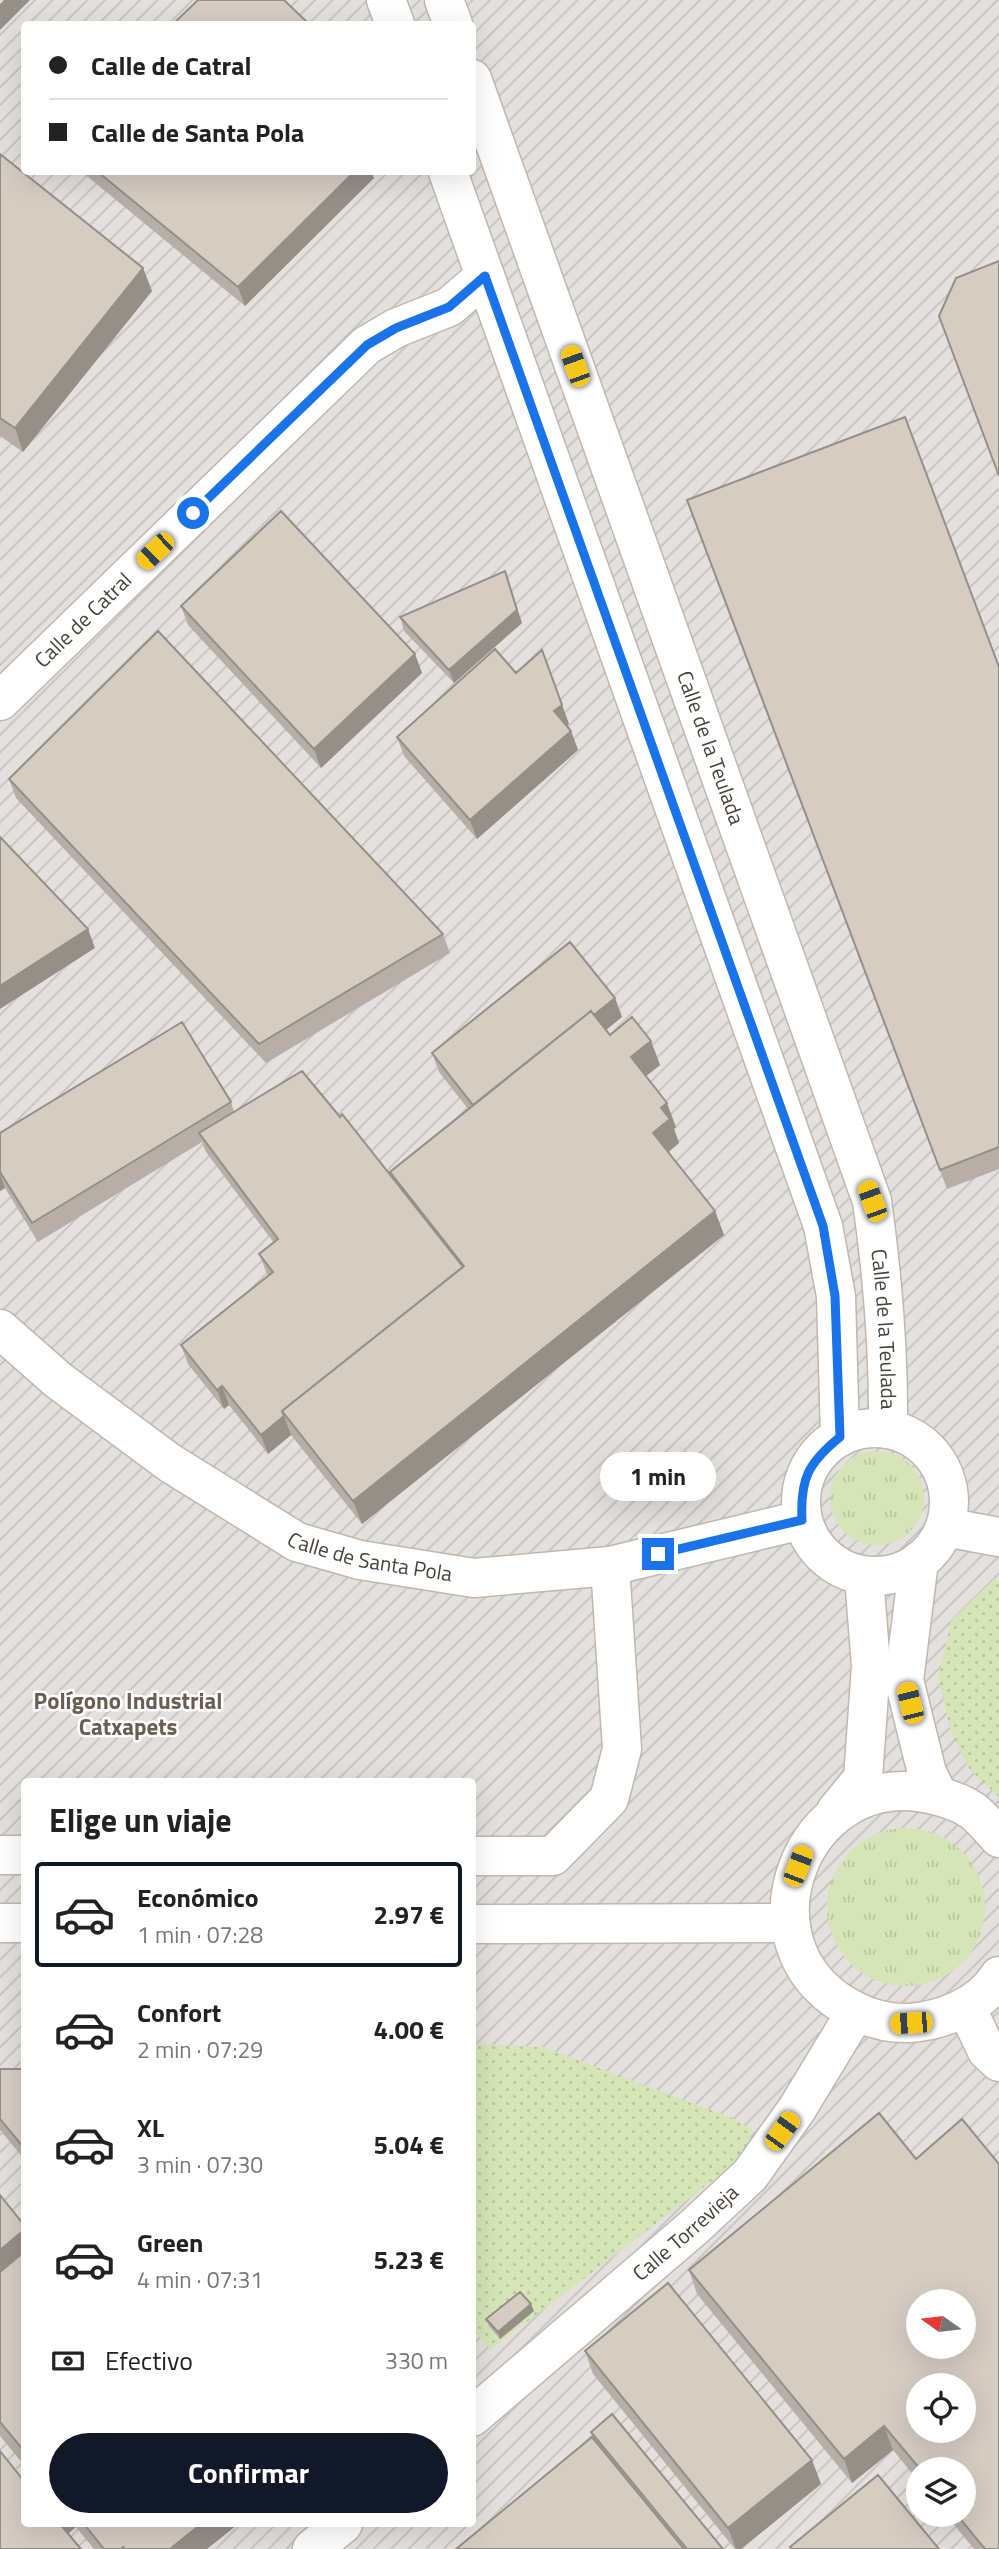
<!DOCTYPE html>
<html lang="es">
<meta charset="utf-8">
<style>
body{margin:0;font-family:"Titillium Web",sans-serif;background:#f6f6f6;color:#222;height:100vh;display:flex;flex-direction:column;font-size:26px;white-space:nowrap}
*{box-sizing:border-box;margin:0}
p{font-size:23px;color:#767676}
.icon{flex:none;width:38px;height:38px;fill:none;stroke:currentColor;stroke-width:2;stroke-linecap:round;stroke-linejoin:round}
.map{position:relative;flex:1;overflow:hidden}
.details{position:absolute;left:21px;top:1778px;width:455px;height:749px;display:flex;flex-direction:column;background:#fff;border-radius:7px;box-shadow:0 7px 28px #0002}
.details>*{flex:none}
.guide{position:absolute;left:21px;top:21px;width:455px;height:154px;border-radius:7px;box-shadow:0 7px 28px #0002;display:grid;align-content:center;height:154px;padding:0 28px;background:#fff}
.needle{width:46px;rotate:284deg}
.fabs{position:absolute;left:906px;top:2289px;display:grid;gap:14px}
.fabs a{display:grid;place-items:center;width:70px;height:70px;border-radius:50%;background:#fff;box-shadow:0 7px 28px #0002;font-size:35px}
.end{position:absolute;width:32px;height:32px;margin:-16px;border:9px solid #1a73e8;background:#fff;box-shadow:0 0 0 4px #fff}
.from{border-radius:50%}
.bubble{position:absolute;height:49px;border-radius:24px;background:#fff;box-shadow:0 7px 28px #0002;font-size:23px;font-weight:700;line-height:49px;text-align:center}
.car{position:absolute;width:21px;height:42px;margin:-21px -10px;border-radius:9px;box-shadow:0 0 5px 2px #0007;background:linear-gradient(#f5c518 24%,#345 0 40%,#f5c518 0 76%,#345 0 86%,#f5c518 0)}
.guide b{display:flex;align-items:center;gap:24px;height:66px;font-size:26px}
.guide b+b{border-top:2px solid #e0e0e0}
.guide i{width:18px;height:18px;background:#222}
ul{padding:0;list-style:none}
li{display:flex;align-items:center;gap:21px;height:105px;margin:0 14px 10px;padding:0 14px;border:4px solid transparent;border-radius:7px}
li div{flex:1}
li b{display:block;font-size:26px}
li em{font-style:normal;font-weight:700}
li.selected{border-color:#111827}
li>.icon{width:63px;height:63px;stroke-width:1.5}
h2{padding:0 28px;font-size:32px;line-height:84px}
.pay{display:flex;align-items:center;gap:18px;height:77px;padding:0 28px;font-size:26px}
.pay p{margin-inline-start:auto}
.primary-button{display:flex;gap:14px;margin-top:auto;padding:14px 28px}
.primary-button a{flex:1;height:80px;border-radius:42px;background:#111827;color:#fff;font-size:28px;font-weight:700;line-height:80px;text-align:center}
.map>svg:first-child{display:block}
.industrial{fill:url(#industrial-furrows);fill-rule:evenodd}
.grass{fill:url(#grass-tufts)}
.park{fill:url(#park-dots)}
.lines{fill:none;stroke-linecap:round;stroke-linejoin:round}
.minor-casing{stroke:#c0b8af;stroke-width:41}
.minor{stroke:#fff;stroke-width:38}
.wall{fill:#b7afa7}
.shaded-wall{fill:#958f88}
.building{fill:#d5ccc2;stroke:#958f88;stroke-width:2;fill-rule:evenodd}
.route{stroke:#1a73e8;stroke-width:9}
.labels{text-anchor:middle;stroke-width:5;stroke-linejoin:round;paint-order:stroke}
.street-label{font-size:21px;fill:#48413a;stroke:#fff}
.neighbourhood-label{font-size:23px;font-weight:bold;fill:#6a5e52;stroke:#fff}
</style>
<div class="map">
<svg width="999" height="2549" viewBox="0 0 999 2549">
<defs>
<pattern id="industrial-furrows" width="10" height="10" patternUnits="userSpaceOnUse" patternTransform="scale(1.75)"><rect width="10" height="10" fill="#e4e0dd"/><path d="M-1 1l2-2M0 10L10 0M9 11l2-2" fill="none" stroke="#c5c1be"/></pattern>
<pattern id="grass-tufts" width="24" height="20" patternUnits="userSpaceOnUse" patternTransform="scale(1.75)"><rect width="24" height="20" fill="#d5e5b8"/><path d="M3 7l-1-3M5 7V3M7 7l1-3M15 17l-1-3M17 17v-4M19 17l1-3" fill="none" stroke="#b8c69f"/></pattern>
<pattern id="park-dots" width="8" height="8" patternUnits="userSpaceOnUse" patternTransform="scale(1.75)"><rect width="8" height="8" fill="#d5e5b8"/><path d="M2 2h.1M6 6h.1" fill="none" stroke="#b8c69f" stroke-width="1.8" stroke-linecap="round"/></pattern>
</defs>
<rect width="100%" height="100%" fill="#f4f1ec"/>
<path class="industrial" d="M 0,0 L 999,0 L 999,2549 L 0,2549 ZM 24,24 L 472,24 L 472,172 L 24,172 ZM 24,1782 L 472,1782 L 472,2524 L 24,2524 ZM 919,2301 L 964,2301 L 964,2347 L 919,2347 ZM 919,2385 L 964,2385 L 964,2431 L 919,2431 ZM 919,2469 L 964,2469 L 964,2515 L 919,2515 Z"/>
<path class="grass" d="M830 1498a47 47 0 1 1 94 0a47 47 0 1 1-94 0Z
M827 1907a79 79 0 1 1 158 0a79 79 0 1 1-158 0Z"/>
<path class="park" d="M 994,1579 L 999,1580 L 999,1797 L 970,1770 L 951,1732 L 938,1679 L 951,1621 Z
M 472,2044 L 543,2047 L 732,2118 L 752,2129 L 745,2156 L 490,2350 L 473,2328 Z"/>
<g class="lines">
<defs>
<g id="minor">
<path d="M 386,0 L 395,24"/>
<path d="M 444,0 L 453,24"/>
<path id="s1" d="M 472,79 L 872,1201 C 883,1279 889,1350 888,1429"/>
<path d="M 448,172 L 823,1226 L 836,1296 L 840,1437"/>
<path id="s2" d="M 0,701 L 367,345 L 396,328 L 449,307 L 485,276"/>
<path id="s3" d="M 0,1329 L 58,1380 L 170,1463 L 297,1542 L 360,1560 L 474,1578 L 610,1566 L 802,1520"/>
<circle cx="875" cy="1502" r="74"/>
<path d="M 945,1527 L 999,1537"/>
<path d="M 919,1561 L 904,1680 L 927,1773 L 938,1795"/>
<path d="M 836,1811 L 863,1778 L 871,1666 L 864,1577"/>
<path d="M 999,1838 C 991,1829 982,1818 973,1811 C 957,1800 937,1795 918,1792 C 804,1778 742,1931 835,1999 C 858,2015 881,2024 909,2023 C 941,2021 981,2006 999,1976"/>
<path d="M 0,1855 L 24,1855"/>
<path d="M 472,1856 L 553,1856 L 609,1799 L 622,1749 L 610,1566"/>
<path d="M 0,1923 L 24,1923"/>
<path d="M 472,1924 L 790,1923"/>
<path d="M 966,2007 L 987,2051 L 999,2062"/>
<path id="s4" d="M 472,2417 L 693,2228 L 750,2175 L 797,2109 L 855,2013"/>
<path d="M 312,2549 L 343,2524"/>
</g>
</defs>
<use href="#minor" class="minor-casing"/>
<use href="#minor" class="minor"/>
</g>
<path class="wall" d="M 0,154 L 143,268 L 152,291 L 23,452 L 0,436 Z
M 82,172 L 371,172 L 374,178 L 245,306 Z
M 687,500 L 999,667 L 999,1169 L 947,1189 Z
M 181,606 L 415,654 L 422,673 L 321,768 L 188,625 Z
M 400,617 L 522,623 L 454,683 L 404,631 Z
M 542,650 L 569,724 L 567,725 L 571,731 L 578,750 L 477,839 L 404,756 L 397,737 L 516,673 Z
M 9,779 L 443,934 L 450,953 L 266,1063 L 16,798 Z
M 615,998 L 622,1017 L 606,1030 L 610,1035 L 651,1041 L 660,1065 L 646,1076 L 676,1127 L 674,1129 L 679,1143 L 668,1152 L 715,1211 L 724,1235 L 362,1524 L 291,1435 L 268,1454 L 229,1405 L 224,1409 L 188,1364 L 181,1345 L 268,1276 L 259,1254 L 274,1243 L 206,1152 L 202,1142 L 38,1242 L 5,1188 L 0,1191 L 0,1133 L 231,1102 L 234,1112 L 392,1177 L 390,1172 L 468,1109 L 439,1072 L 432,1053 Z
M 0,2069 L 24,2069 L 24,2159 L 0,2130 Z
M 879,2113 L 999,2549 L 974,2549 L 946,2515 L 964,2515 L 964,2469 L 919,2469 L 919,2482 L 893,2450 L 852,2483 L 697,2294 L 689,2270 Z
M 0,2195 L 24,2225 L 24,2465 L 0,2436 Z
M 534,2311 L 500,2339 L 489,2326 L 486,2319 Z
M 585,2351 L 812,2460 L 821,2484 L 741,2549 L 735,2549 L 593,2374 Z
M 591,2432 L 723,2549 L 456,2549 L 593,2439 Z
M 24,2524 L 238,2524 L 207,2549 L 94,2549 L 76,2527 Z"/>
<path class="shaded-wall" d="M 4,0 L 30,0 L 0,30 L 0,4 Z
M 354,172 L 371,172 L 374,178 L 245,306 L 238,287 Z
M 143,268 L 152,291 L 23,452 L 15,428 Z
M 505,571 L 522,623 L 454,683 L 449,670 Z
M 415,654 L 422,673 L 321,768 L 314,749 Z
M 562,705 L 569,724 L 561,730 L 554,711 Z
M 571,731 L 578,750 L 477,839 L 470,820 Z
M 88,929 L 95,948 L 0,1009 L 0,986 Z
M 615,998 L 622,1017 L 483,1128 L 476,1109 Z
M 651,1041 L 660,1065 L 640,1081 L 631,1057 Z
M 667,1103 L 676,1127 L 674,1129 L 679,1143 L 662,1157 L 653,1133 L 661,1108 Z
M 0,1174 L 5,1188 L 0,1191 Z
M 715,1211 L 724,1235 L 362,1524 L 353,1501 Z
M 222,1386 L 229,1405 L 224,1409 L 217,1390 Z
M 284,1416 L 291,1435 L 268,1454 L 261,1435 Z
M 24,2230 L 24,2261 L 0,2281 L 0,2250 Z
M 531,2304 L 534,2311 L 500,2339 L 498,2332 Z
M 884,2426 L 893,2450 L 852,2483 L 844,2459 Z
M 812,2460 L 821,2484 L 741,2549 L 736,2549 L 728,2528 Z
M 58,2524 L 75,2524 L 76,2527 L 63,2538 Z
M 201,2524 L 238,2524 L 207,2549 L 170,2549 Z"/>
<path class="building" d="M 198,0 L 284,0 L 309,24 L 173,24 Z
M 0,154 L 143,268 L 15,428 L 0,418 Z
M 98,172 L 354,172 L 238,287 Z
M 999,261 L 999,476 L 939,316 L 956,278 Z
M 905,417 L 999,667 L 999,1147 L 940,1170 L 687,500 Z
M 281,511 L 415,654 L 314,749 L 181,606 Z
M 505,571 L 517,610 L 449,670 L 400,617 Z
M 158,631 L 443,934 L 259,1044 L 9,779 Z
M 495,649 L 516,673 L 542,650 L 562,705 L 554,711 L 571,731 L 470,820 L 397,737 Z
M 0,837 L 88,929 L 0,986 Z
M 570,942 L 615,998 L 594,1015 L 591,1011 L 473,1105 L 432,1053 Z
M 591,1011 L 610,1035 L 632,1017 L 651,1041 L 631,1057 L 667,1103 L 661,1108 L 670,1119 L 653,1133 L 715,1211 L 353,1501 L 282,1411 L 464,1266 L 390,1172 Z
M 182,1022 L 231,1102 L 32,1223 L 0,1172 L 0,1133 Z
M 302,1071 L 340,1117 L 342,1114 L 463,1267 L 282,1411 L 284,1416 L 261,1435 L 222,1386 L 217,1390 L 181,1345 L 273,1272 L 259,1254 L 278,1239 L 199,1133 Z
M 0,2069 L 24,2069 L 24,2148 L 0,2119 Z
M 879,2113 L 916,2159 L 962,2119 L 999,2164 L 999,2549 L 985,2549 L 957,2515 L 964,2515 L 964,2469 L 920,2469 L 884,2426 L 844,2459 L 689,2270 ZM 919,2301 L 964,2301 L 964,2347 L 919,2347 ZM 919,2385 L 964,2385 L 964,2431 L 919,2431 Z
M 0,2195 L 24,2225 L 24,2230 L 0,2250 Z
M 24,2252 L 24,2451 L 0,2422 L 0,2272 Z
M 668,2283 L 812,2460 L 728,2528 L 585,2351 Z
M 520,2292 L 531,2304 L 498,2332 L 486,2319 Z
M 612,2414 L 723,2549 L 687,2549 L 591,2432 Z
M 592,2437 L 684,2549 L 456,2549 Z
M 0,2451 L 24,2481 L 24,2524 L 60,2524 L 81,2549 L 0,2549 Z
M 878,2475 L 939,2549 L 792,2549 L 790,2547 Z
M 84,2524 L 201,2524 L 170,2549 L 125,2549 L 123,2547 L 121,2549 L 104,2549 Z"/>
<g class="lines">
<path class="route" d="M 193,513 L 367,345 L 396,328 L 449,307 L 485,276 L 823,1226 L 835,1296 L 840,1437 C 808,1463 800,1479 802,1520 L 658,1554"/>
</g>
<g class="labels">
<g class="street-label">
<text dy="7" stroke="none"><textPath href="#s2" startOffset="116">Calle de Catral</textPath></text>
<text dy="7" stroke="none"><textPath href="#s1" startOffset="710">Calle de la Teulada</textPath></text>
<text dy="7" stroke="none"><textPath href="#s1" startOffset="1320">Calle de la Teulada</textPath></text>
<text dy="7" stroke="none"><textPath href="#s3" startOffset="441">Calle de Santa Pola</textPath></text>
<text dy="7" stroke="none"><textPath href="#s4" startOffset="282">Calle Torrevieja</textPath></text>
</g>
<g class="neighbourhood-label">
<text x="128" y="1709">Polígono Industrial<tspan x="128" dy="26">Catxapets</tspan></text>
</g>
</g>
</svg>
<div class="fabs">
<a><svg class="needle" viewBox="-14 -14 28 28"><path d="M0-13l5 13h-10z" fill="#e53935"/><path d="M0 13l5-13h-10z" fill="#767676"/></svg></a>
<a><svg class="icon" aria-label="locate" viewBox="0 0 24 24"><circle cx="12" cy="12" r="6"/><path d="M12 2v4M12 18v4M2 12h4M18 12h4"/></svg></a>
<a><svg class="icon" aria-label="layers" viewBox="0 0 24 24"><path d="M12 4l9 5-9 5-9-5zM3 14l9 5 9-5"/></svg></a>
</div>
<i class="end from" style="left:193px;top:513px"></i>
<i class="end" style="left:658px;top:1554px"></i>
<div class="bubble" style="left:600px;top:1452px;width:116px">1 min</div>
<i class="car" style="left:575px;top:366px;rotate:340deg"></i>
<i class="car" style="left:155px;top:551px;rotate:226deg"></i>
<i class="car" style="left:872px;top:1201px;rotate:340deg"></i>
<i class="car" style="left:910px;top:1703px;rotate:346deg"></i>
<i class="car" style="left:798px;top:1866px;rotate:21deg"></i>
<i class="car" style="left:911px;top:2023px;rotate:267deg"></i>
<i class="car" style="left:782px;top:2131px;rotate:36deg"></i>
<div class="guide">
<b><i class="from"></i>Calle de Catral</b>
<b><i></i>Calle de Santa Pola</b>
</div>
<section class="details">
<h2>Elige un viaje</h2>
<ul>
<li class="selected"><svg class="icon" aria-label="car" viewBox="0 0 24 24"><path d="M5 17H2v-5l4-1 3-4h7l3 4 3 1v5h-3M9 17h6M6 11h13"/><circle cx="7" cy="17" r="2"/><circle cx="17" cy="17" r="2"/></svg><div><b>Económico</b><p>1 min · 07:28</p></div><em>2.97 €</em></li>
<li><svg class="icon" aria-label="car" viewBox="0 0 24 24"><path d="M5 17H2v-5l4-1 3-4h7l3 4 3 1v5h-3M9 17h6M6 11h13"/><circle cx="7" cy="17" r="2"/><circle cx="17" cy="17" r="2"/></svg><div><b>Confort</b><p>2 min · 07:29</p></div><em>4.00 €</em></li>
<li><svg class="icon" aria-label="car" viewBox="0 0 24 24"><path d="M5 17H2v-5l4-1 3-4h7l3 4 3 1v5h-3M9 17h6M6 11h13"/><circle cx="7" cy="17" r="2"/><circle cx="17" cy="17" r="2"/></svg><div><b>XL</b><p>3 min · 07:30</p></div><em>5.04 €</em></li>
<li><svg class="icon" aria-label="car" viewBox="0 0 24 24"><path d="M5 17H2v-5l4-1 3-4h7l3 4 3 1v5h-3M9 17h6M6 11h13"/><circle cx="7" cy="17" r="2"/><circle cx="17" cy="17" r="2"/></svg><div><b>Green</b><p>4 min · 07:31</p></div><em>5.23 €</em></li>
</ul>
<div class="pay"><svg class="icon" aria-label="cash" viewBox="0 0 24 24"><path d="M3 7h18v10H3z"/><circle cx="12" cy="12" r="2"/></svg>Efectivo<p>330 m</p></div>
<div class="primary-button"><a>Confirmar</a></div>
</section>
</div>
